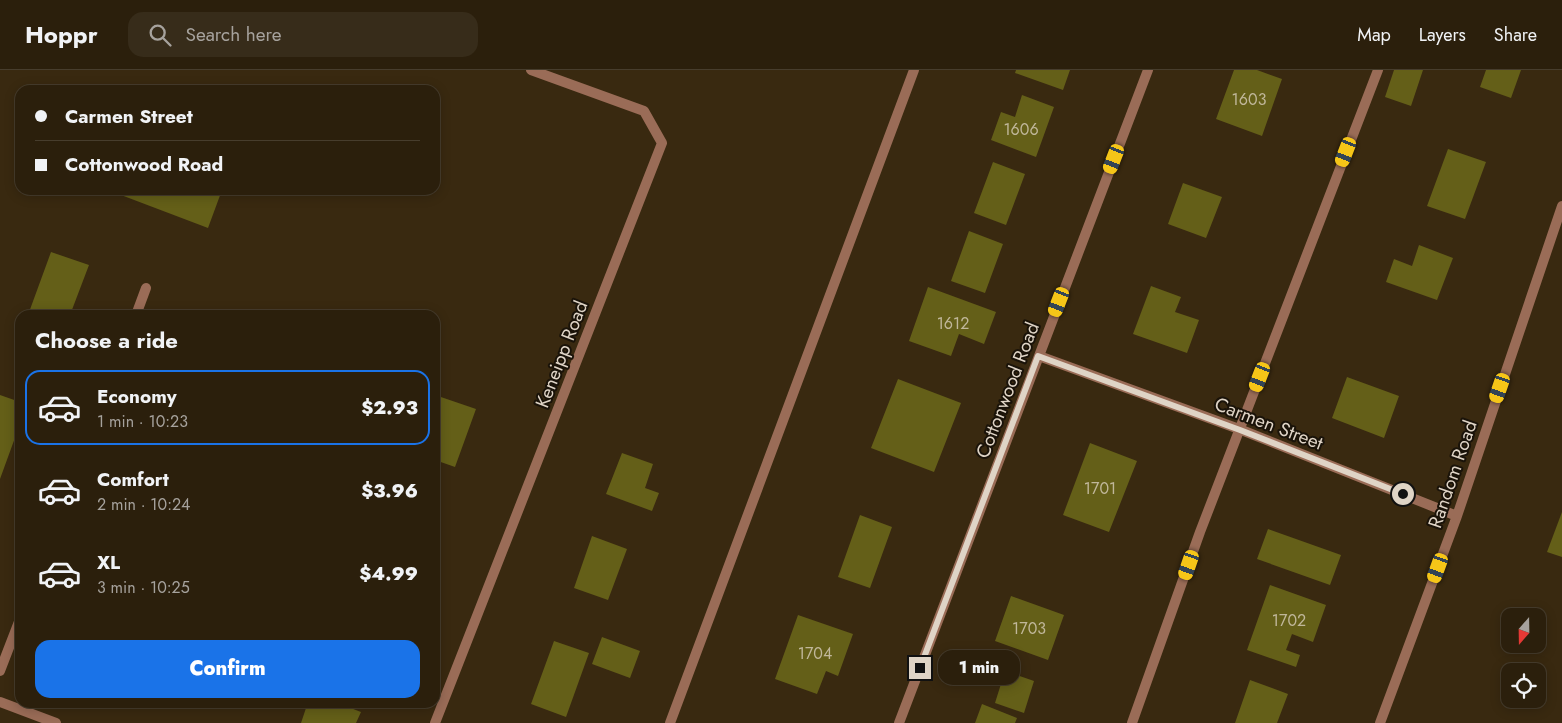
<!DOCTYPE html>
<meta charset="utf-8">
<style>
body{margin:0;font-family:Jost,sans-serif;background:#372c1a;color:#f1f3f6;height:100vh;display:flex;flex-direction:column;font-size:19px;white-space:nowrap}
*{box-sizing:border-box;margin:0}
p{font-size:16px;color:#a6a29d}
.icon{flex:none;width:28px;height:28px;fill:none;stroke:currentColor;stroke-width:2;stroke-linecap:round;stroke-linejoin:round}
.map{position:relative;flex:1;overflow:hidden}
.drawer{position:absolute;left:15px;top:240px;width:425px;height:398px;display:flex;flex-direction:column;background:#2b1f0c;border-radius:15px;box-shadow:0 2px 12px #0003,0 0 0 1px #473d2d}
.drawer>*{flex:none}
.guide{position:absolute;left:15px;top:15px;width:425px;height:110px;border-radius:15px;box-shadow:0 2px 12px #0003,0 0 0 1px #473d2d;display:grid;align-content:center;height:110px;padding:0 20px;background:#2b1f0c}
.needle{width:32px;rotate:200deg}
.fabs{position:absolute;left:1501px;top:538px;display:grid;gap:10px}
.fabs a{display:grid;place-items:center;width:45px;height:45px;border-radius:10px;background:#2b1f0c;box-shadow:0 2px 12px #0003,0 0 0 1px #473d2d;font-size:25px}
.end{position:absolute;width:22px;height:22px;margin:-11px;border:6px solid #dfd4c6;background:#111;box-shadow:0 0 0 2px #111}
.from{border-radius:50%}
.bubble{position:absolute;height:35px;border-radius:15px;background:#2b1f0c;box-shadow:0 2px 12px #0003,0 0 0 1px #473d2d;font-size:16px;font-weight:800;line-height:35px;text-align:center}
.car{position:absolute;width:15px;height:30px;margin:-15px -8px;border-radius:6px;box-shadow:0 0 4px 1px #0007;background:linear-gradient(#f5c518 24%,#345 0 40%,#f5c518 0 76%,#345 0 86%,#f5c518 0)}
.guide b{display:flex;align-items:center;gap:18px;height:48px;font-size:19px}
.guide b+b{border-top:1px solid #473d2d}
.guide i{width:12px;height:12px;background:#f1f3f6}
ul{padding:0;list-style:none}
li{display:flex;align-items:center;gap:15px;height:75px;margin:0 10px 8px;padding:0 10px;border:2px solid transparent;border-radius:15px}
li div{flex:1}
li b{display:block;font-size:19px}
li em{font-style:normal;font-weight:800}
li.current{border-color:#1a73e8}
li>.icon{width:45px;height:45px;stroke-width:1.5}
h2{padding:0 20px;font-size:22px;line-height:60px}
.cta{display:flex;gap:10px;margin-top:auto;padding:10px 20px}
.cta a{flex:1;height:58px;border-radius:15px;background:#1a73e8;color:#fff;font-size:20px;font-weight:800;line-height:58px;text-align:center}
header{display:flex;align-items:center;gap:30px;box-sizing:border-box;height:70px;padding:0 25px;background:#2b1f0c;border-bottom:1px solid #473d2d}
header strong{font-size:24px}
nav{display:flex;gap:28px;margin-inline-start:auto;font-size:18px}
.search{width:350px;height:45px;background:#372c1a;display:flex;align-items:center;gap:12px;box-sizing:border-box;padding:0 18px;border-radius:15px;color:#a6a29d;font-size:19px}
.map>svg:first-child{display:block}
.building{fill:#645f18}
.lines{fill:none;stroke-linecap:round;stroke-linejoin:round}
.service{stroke:#9a6c57;stroke-width:10}
.minor{stroke:#9a6c57;stroke-width:10}
.route{stroke:#dfd4c6;stroke-width:6}
.labels{text-anchor:middle;stroke-width:4;stroke-linejoin:round;paint-order:stroke}
.number-label{font-size:16px;fill:#c0b79a}
.street-label{font-size:19px;fill:#dfd4c6;stroke:#1a1309}
</style>
<header>
<strong>Hoppr</strong>
<div class="search"><svg class="icon" aria-label="search" viewBox="0 0 24 24"><circle cx="10" cy="10" r="6"/><path d="M15 15l6 6"/></svg>Search here</div>
<nav><a>Map</a><a>Layers</a><a>Share</a></nav>
</header>
<div class="map">
<svg width="1562" height="653" viewBox="0 0 1562 653">
<rect width="100%" height="100%" fill="#392910"/>
<path class="building" d="M 1016,0 L 1070,0 L 1063,20 L 1015,3 Z
M 1234,0 L 1257,0 L 1282,9 L 1262,66 L 1216,49 Z
M 1394,0 L 1423,0 L 1411,36 L 1385,27 Z
M 1486,0 L 1521,0 L 1511,28 L 1480,17 Z
M 1022,25 L 1054,37 L 1036,87 L 991,70 L 1001,42 L 1015,47 Z
M 1448,79 L 1486,92 L 1465,149 L 1427,136 Z
M 993,92 L 1025,104 L 1006,155 L 974,143 Z
M 1183,113 L 1222,127 L 1206,168 L 1168,154 Z
M 123,120 L 222,120 L 208,158 L 121,125 Z
M 969,161 L 1003,174 L 985,223 L 951,211 Z
M 1419,175 L 1453,188 L 1437,230 L 1386,212 L 1394,189 L 1412,196 Z
M 51,182 L 89,195 L 70,245 L 28,245 Z
M 1151,216 L 1181,227 L 1175,242 L 1199,250 L 1187,283 L 1133,264 Z
M 928,217 L 996,242 L 984,274 L 959,264 L 951,286 L 909,271 Z
M 227,239 L 242,245 L 225,245 Z
M 1347,307 L 1399,326 L 1384,368 L 1332,348 Z
M 898,309 L 961,333 L 934,402 L 871,378 Z
M 0,325 L 20,332 L 20,354 L 0,409 Z
M 435,325 L 476,339 L 455,397 L 435,390 Z
M 1090,373 L 1137,391 L 1109,462 L 1063,445 Z
M 622,383 L 653,394 L 645,418 L 659,423 L 652,441 L 606,424 Z
M 1562,442 L 1562,487 L 1547,482 Z
M 860,445 L 892,457 L 870,518 L 838,507 Z
M 1268,459 L 1341,485 L 1330,515 L 1257,489 Z
M 592,466 L 627,479 L 608,530 L 574,518 Z
M 1270,515 L 1326,535 L 1313,572 L 1292,564 L 1286,580 L 1300,585 L 1296,597 L 1247,580 Z
M 1011,526 L 1064,545 L 1048,590 L 995,571 Z
M 798,545 L 853,564 L 838,606 L 826,601 L 817,624 L 775,609 Z
M 602,567 L 640,581 L 630,608 L 592,594 Z
M 554,571 L 589,583 L 566,647 L 531,634 Z
M 1005,601 L 1034,611 L 1024,643 L 995,633 Z
M 1250,610 L 1288,624 L 1277,653 L 1235,653 Z
M 308,632 L 335,632 L 361,642 L 356,653 L 301,653 Z
M 982,634 L 1017,648 L 1015,653 L 975,653 Z"/>
<g class="lines">
<path class="service" d="M 670,653 L 914,0
M 1132,653 L 1200,462 L 1378,0"/>
<path class="minor" d="M 136,245 L 146,218
M 1039,286 L 1239,359 L 1457,446
M 0,601 L 20,549
M 0,632 L 56,653
M 435,653 L 662,73 L 644,41 L 531,0
M 899,653 L 1148,0
M 1380,653 L 1457,446 L 1562,136"/>
</g>
<g class="lines">
<path class="route" d="M 920,598 L 1038,286 L 1240,360 L 1403,424"/>
</g>
<g class="labels">
<g class="number-label">
<text x="1249" y="35">1603</text>
<text x="1021" y="65">1606</text>
<text x="953" y="259">1612</text>
<text x="1100" y="424">1701</text>
<text x="1289" y="556">1702</text>
<text x="1029" y="564">1703</text>
<text x="815" y="589">1704</text>
</g>
<g class="street-label">
<text transform="translate(561 284) rotate(-69)" y="7">Keneipp Road</text>
<text transform="translate(1007 320) rotate(-69)" y="7">Cottonwood Road</text>
<text transform="translate(1269 353) rotate(21)" y="7">Carmen Street</text>
<text transform="translate(1452 404) rotate(-71)" y="7">Random Road</text>
</g>
</g>
</svg>
<div class="fabs">
<a><svg class="needle" viewBox="-14 -14 28 28"><path d="M0-13l5 13h-10z" fill="#e53935"/><path d="M0 13l5-13h-10z" fill="#a6a29d"/></svg></a>
<a><svg class="icon" aria-label="locate" viewBox="0 0 24 24"><circle cx="12" cy="12" r="6"/><path d="M12 2v4M12 18v4M2 12h4M18 12h4"/></svg></a>
</div>
<i class="end from" style="left:1403px;top:424px"></i>
<i class="end" style="left:920px;top:598px"></i>
<div class="bubble" style="left:938px;top:580px;width:82px">1 min</div>
<i class="car" style="left:1346px;top:82px;rotate:201deg"></i>
<i class="car" style="left:1114px;top:89px;rotate:201deg"></i>
<i class="car" style="left:1059px;top:232px;rotate:201deg"></i>
<i class="car" style="left:1260px;top:307px;rotate:201deg"></i>
<i class="car" style="left:1500px;top:318px;rotate:199deg"></i>
<i class="car" style="left:1189px;top:495px;rotate:199deg"></i>
<i class="car" style="left:1438px;top:498px;rotate:200deg"></i>
<div class="guide">
<b><i class="from"></i>Carmen Street</b>
<b><i></i>Cottonwood Road</b>
</div>
<section class="drawer">
<h2>Choose a ride</h2>
<ul>
<li class="current"><svg class="icon" aria-label="car" viewBox="0 0 24 24"><path d="M5 17H2v-5l4-1 3-4h7l3 4 3 1v5h-3M9 17h6M6 11h13"/><circle cx="7" cy="17" r="2"/><circle cx="17" cy="17" r="2"/></svg><div><b>Economy</b><p>1 min · 10:23</p></div><em>$2.93</em></li>
<li><svg class="icon" aria-label="car" viewBox="0 0 24 24"><path d="M5 17H2v-5l4-1 3-4h7l3 4 3 1v5h-3M9 17h6M6 11h13"/><circle cx="7" cy="17" r="2"/><circle cx="17" cy="17" r="2"/></svg><div><b>Comfort</b><p>2 min · 10:24</p></div><em>$3.96</em></li>
<li><svg class="icon" aria-label="car" viewBox="0 0 24 24"><path d="M5 17H2v-5l4-1 3-4h7l3 4 3 1v5h-3M9 17h6M6 11h13"/><circle cx="7" cy="17" r="2"/><circle cx="17" cy="17" r="2"/></svg><div><b>XL</b><p>3 min · 10:25</p></div><em>$4.99</em></li>
</ul>
<div class="cta"><a>Confirm</a></div>
</section>
</div>
